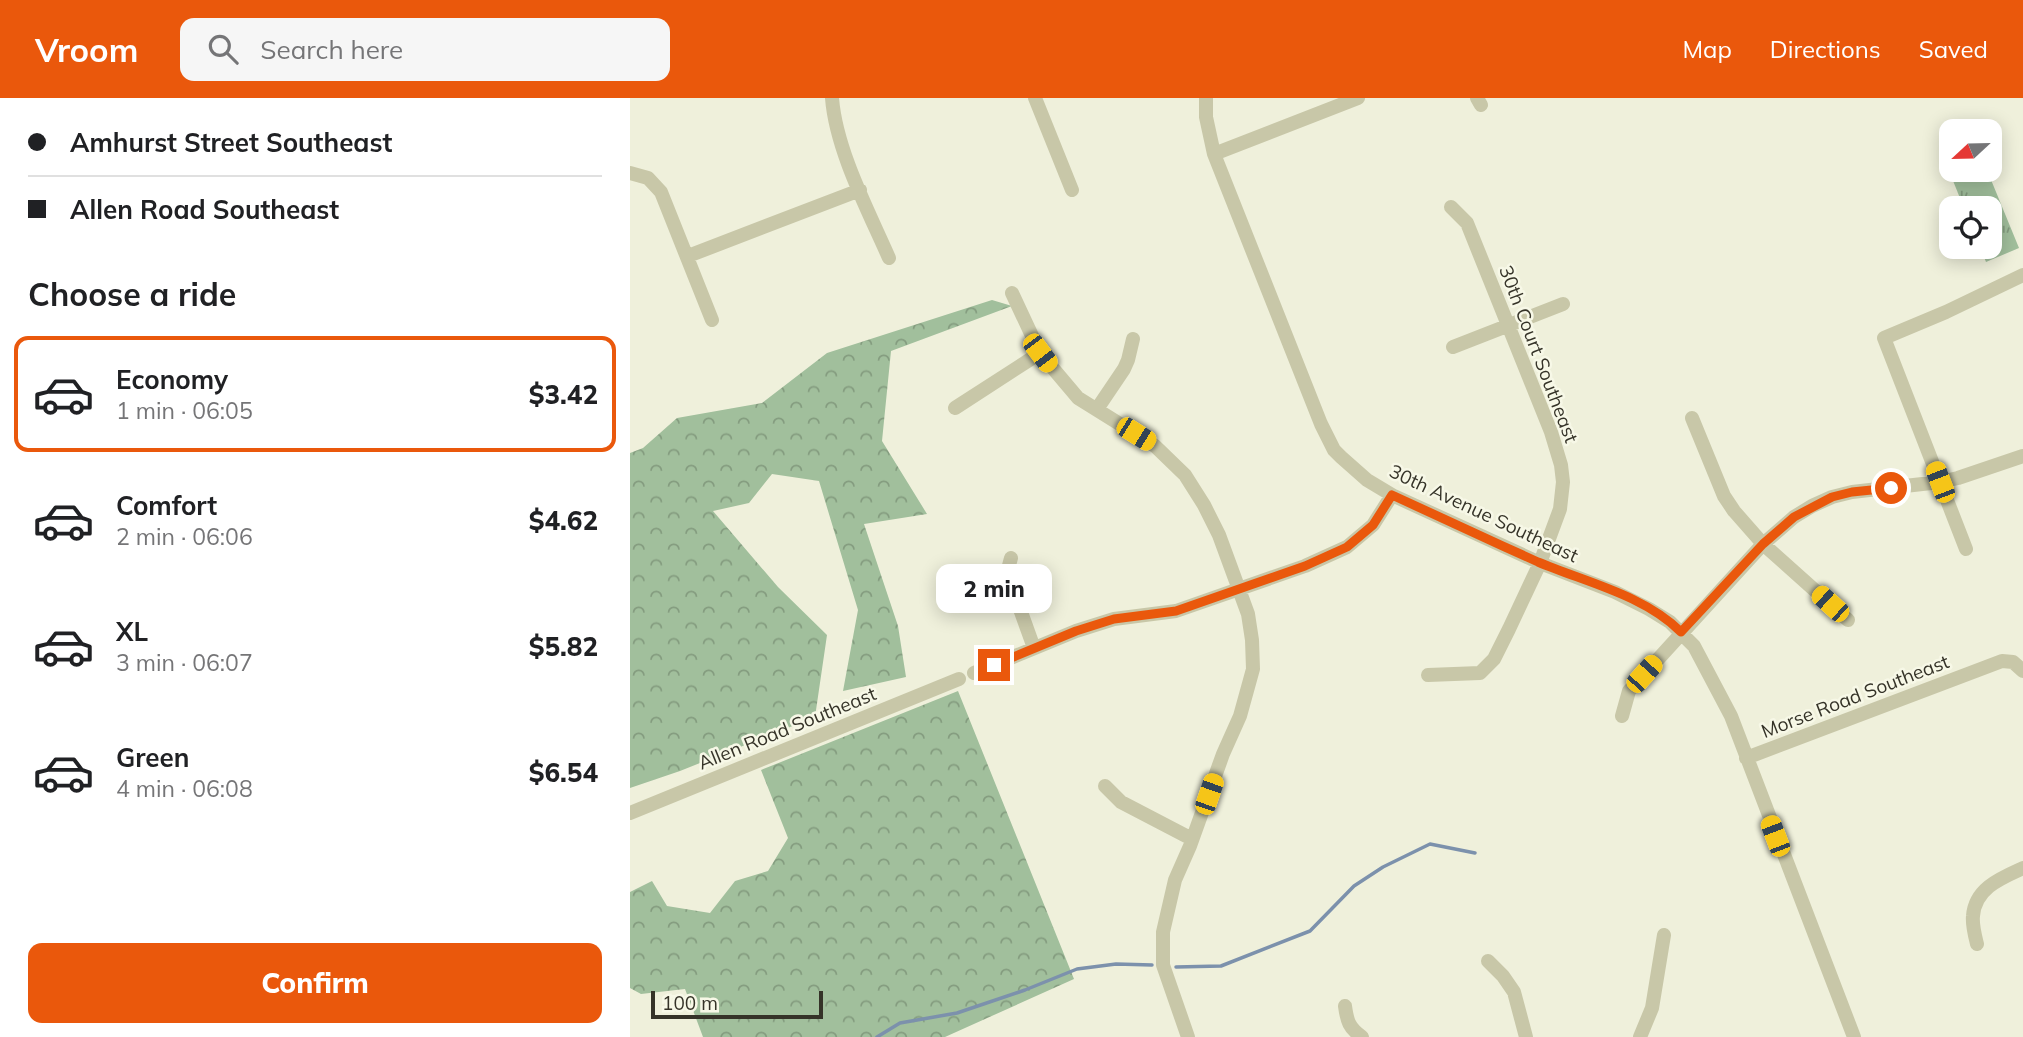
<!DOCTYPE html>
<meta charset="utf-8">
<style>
body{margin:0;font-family:Mulish,sans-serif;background:#f6f6f6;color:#202124;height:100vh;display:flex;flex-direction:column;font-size:26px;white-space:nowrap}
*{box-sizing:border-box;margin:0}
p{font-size:23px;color:#757577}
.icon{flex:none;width:38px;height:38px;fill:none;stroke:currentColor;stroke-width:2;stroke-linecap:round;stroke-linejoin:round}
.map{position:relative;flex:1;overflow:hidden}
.side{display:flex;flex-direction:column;background:#fff;width:630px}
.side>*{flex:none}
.guide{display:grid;align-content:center;height:154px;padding:0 28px;background:#fff}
.needle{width:46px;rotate:248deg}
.fabs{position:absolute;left:1309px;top:21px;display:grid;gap:14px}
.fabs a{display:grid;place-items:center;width:63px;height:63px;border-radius:14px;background:#fff;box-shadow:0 4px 18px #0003;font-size:35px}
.scale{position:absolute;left:21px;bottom:18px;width:172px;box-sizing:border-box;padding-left:7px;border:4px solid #353328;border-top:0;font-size:19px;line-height:24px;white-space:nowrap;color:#353328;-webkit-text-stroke:5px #f7f8e7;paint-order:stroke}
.end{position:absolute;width:32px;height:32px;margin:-16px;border:9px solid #ea580c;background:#fff;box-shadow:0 0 0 4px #fff}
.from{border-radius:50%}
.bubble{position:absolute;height:49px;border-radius:14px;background:#fff;box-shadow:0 4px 18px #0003;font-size:23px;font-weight:800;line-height:49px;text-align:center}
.car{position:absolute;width:21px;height:42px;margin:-21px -10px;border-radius:9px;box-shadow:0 0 5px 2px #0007;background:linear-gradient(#f5c518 24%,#345 0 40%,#f5c518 0 76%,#345 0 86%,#f5c518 0)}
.guide b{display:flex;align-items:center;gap:24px;height:66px;font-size:26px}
.guide b+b{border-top:2px solid #e0e0e0}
.guide i{width:18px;height:18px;background:#202124}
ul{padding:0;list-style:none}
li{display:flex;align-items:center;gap:21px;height:116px;margin:0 14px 10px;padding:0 14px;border:4px solid transparent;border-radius:14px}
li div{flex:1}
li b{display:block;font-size:26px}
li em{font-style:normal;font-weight:800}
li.on{border-color:#ea580c}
li>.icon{width:63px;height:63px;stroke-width:1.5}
h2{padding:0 28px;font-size:32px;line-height:84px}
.button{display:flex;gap:14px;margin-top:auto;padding:14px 28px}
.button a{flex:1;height:80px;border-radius:14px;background:#ea580c;color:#fff;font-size:28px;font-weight:800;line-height:80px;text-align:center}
header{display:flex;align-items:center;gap:42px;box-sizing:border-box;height:98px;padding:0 35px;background:#ea580c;color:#fff}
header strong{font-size:33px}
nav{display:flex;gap:38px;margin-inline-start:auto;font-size:24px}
.search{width:490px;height:63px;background:#f6f6f6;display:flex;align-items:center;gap:18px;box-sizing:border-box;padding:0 24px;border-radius:14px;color:#757577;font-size:26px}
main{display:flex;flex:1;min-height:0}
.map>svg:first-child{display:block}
.grass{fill:url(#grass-tufts)}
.forest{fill:url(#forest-crowns)}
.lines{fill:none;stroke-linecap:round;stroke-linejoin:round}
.stream{stroke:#7c91ac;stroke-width:3.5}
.minor{stroke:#c8c7a8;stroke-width:14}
.route{stroke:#ea580c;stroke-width:9}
.labels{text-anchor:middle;stroke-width:5;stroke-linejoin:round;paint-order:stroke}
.street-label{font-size:19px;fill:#353328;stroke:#f7f8e7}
</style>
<header>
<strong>Vroom</strong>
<div class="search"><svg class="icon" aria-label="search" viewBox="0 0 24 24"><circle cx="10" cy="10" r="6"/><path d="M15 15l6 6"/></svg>Search here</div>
<nav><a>Map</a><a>Directions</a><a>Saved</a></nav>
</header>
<main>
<section class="side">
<div class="guide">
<b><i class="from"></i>Amhurst Street Southeast</b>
<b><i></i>Allen Road Southeast</b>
</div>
<h2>Choose a ride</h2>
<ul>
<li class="on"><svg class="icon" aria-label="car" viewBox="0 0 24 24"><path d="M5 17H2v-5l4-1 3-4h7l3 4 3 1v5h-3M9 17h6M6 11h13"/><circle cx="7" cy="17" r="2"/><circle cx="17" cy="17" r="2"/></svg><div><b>Economy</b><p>1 min · 06:05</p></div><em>$3.42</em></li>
<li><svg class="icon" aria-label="car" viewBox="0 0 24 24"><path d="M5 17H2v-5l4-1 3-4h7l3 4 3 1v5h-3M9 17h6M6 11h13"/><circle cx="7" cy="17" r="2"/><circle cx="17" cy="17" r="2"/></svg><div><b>Comfort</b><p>2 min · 06:06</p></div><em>$4.62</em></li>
<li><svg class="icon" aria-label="car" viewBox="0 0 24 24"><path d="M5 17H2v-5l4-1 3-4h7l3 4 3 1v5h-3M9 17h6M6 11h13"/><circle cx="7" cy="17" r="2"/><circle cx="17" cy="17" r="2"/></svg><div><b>XL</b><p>3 min · 06:07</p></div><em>$5.82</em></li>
<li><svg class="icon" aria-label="car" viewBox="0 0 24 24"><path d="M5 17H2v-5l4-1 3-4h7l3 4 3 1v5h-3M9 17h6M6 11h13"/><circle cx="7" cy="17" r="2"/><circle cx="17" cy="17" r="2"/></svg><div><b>Green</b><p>4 min · 06:08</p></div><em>$6.54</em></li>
</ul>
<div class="button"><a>Confirm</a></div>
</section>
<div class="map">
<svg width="1393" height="939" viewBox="0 0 1393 939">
<defs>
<pattern id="grass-tufts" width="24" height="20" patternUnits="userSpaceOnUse" patternTransform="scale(1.75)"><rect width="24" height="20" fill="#a1bf9c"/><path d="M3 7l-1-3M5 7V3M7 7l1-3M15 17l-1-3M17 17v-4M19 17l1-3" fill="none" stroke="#849c7f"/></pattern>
<pattern id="forest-crowns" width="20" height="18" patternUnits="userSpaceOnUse" patternTransform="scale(1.75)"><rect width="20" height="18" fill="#a1bf9c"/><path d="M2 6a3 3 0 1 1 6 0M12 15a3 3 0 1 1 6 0" fill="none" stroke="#849c7f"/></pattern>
</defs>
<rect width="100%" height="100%" fill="#eff0db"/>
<path class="grass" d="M 1321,55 L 1321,72 L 1357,72 L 1389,150 L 1356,164 L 1350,149 L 1360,149 L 1360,110 L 1334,110 L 1313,58 Z"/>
<path class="forest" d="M 362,202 L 382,208 L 261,253 L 252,343 L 297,416 L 234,426 L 268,528 L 276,579 L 213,593 L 228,512 L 189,383 L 142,376 L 119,405 L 83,413 L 148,489 L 197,537 L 185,619 L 50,673 L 0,690 L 0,355 L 13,350 L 47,320 L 132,305 L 197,255 Z
M 328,593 L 444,881 L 315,939 L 73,939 L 55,891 L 11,896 L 0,890 L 0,794 L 22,783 L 37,808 L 80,815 L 105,783 L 138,773 L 158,740 L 131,672 Z"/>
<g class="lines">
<path class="stream" d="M 546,869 L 591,868 L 680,833 L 724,788 L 753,769 L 800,746 L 845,755
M 247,939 L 270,925 L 327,915 L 395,892 L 447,871 L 486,866 L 522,867"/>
<path class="minor" d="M 202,0 C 206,52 238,112 259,160
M 405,0 L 442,92
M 576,0 L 576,19 L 584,56 L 691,326 L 704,352 L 711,359 L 737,382 L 762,397 L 910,465 L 985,494 L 1019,511 L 1040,524 L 1064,548 L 1101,618 L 1224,939
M 847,0 L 851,7
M 584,56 L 728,0
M 0,75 L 18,80 L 31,94 L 82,222
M 58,158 L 230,92
M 382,195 L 410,255 L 448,300 L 525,348 L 555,377 L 574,407 L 589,437 L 618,516 L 622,542 L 623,571 L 610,618 L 593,656 L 560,748 L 545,782 L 533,834 L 533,867 L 558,939
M 823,249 L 933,206
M 325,310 L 410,255
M 467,311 L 494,271 L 498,262 L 503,241
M 1062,320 L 1094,398 L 1104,413 L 1133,446 L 1218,522
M 1336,451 L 1254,240 L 1316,214 L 1393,177
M 381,460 L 377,475 L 404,550
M 344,575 L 446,533 L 484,521 L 546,513 L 675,468 L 717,449 L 743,427 L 762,397
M 798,577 L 850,575 L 864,561 L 879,531 L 910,465 L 930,411 L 933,384 L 931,367 L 921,334 L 837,125 L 821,109
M 992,618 L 999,593 L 1133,446 L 1164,419 L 1182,408 L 1202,399 L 1222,394 L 1310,384 L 1328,380 L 1393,358
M 1116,660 L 1372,563 L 1383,564 L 1393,573
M 475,688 L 491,704 L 562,741
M 0,715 L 329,581
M 1347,846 C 1345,838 1342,827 1343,818 C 1345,790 1371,780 1393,770
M 858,863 L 873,878 L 884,894 L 896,939
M 715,908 C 717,923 719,930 732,939
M 1010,939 L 1022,910 L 1034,837"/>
</g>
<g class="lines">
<path class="route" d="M 364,567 L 446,533 L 484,521 L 546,513 L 675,468 L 717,449 L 743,427 L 762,397 C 810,419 859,442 908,464 C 955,484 1014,497 1051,534 L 1133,446 L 1164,419 L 1202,399 L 1222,394 L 1261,390"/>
</g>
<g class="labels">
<g class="street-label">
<text transform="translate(909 256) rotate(69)" y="7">30th Court Southeast</text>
<text transform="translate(854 415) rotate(25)" y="7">30th Avenue Southeast</text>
<text transform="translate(1225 598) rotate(-21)" y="7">Morse Road Southeast</text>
<text transform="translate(157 630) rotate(-22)" y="7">Allen Road Southeast</text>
</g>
</g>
</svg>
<div class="fabs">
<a><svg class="needle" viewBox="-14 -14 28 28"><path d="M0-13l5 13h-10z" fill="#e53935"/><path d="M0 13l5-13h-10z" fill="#757577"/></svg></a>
<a><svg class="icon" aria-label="locate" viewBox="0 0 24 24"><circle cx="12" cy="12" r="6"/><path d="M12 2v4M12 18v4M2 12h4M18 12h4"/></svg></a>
</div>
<div class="scale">100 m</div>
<i class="end from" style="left:1261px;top:390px"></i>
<i class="end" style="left:364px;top:567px"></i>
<div class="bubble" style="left:306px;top:466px;width:116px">2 min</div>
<i class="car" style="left:410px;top:255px;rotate:143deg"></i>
<i class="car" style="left:506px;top:336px;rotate:122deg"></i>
<i class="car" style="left:1310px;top:384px;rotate:339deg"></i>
<i class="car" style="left:1200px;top:506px;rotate:312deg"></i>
<i class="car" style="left:1014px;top:576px;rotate:42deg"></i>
<i class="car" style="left:579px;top:696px;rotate:19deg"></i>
<i class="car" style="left:1145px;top:738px;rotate:339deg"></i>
</div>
</main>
